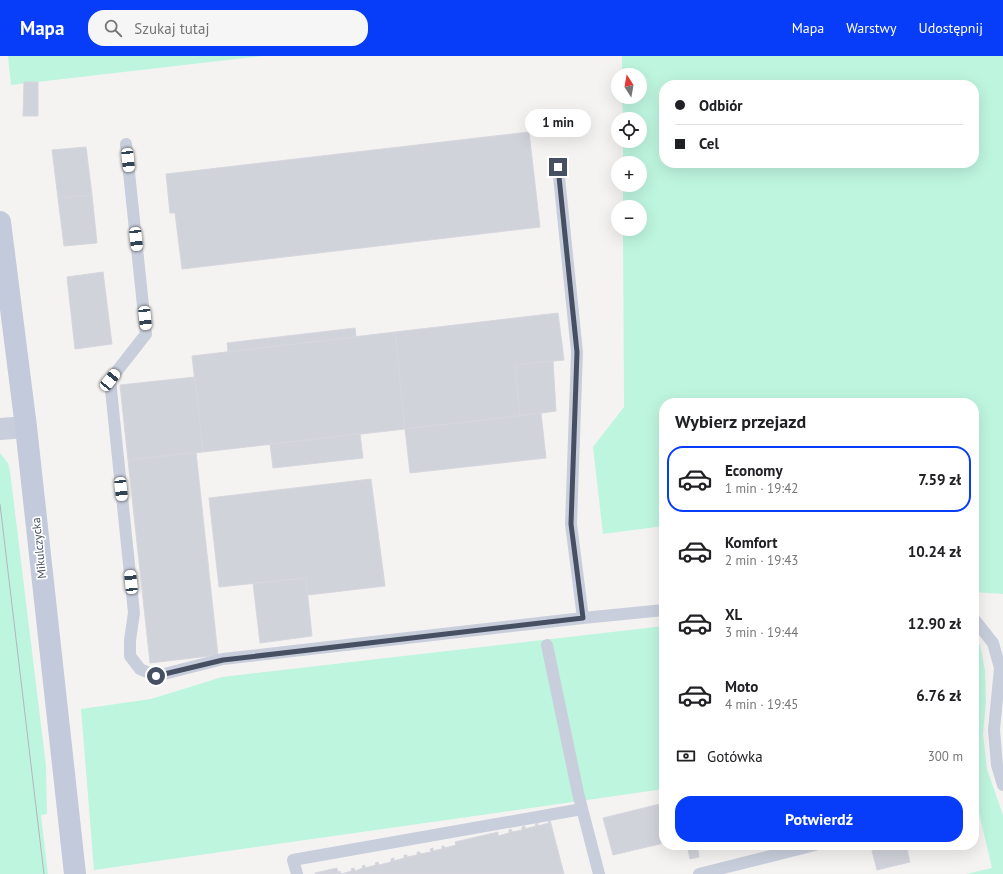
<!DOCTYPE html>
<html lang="pl">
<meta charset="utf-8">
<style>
body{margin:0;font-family:"PT Sans",sans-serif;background:#f6f6f6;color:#202124;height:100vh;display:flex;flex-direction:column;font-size:15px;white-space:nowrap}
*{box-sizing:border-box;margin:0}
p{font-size:13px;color:#757577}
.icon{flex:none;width:22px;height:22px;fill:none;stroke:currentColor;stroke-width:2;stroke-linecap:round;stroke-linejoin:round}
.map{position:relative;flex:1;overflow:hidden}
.sheet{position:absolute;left:659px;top:342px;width:320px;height:452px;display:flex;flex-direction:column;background:#fff;border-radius:16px;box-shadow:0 4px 16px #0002}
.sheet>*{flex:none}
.hud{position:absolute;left:659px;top:24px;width:320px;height:88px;border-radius:16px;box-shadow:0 4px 16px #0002;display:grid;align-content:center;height:88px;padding:0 16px;background:#fff}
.needle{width:26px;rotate:349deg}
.buttons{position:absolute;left:611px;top:12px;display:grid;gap:8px}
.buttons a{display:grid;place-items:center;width:36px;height:36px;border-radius:50%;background:#fff;box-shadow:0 4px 16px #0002;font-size:20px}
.end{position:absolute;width:18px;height:18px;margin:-9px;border:5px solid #475062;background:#fff;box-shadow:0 0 0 2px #fff}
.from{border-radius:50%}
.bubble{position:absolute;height:28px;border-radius:14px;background:#fff;box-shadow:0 4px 16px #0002;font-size:13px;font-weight:700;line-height:28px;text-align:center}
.car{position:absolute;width:12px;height:24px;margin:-12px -6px;border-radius:5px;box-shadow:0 0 3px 1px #0007;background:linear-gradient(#fff 24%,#345 0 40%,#fff 0 76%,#345 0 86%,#fff 0)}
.hud b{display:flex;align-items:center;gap:14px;height:38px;font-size:15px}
.hud b+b{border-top:1px solid #e0e0e0}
.hud i{width:10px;height:10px;background:#202124}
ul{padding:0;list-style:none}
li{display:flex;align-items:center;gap:12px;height:66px;margin:0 8px 6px;padding:0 8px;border:2px solid transparent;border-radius:16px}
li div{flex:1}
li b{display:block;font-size:15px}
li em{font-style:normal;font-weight:700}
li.active{border-color:#073cf9}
li>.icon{width:36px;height:36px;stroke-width:1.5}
h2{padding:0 16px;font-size:18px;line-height:48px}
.pay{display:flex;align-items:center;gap:10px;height:44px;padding:0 16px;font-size:15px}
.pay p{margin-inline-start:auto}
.primary-button{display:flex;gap:8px;margin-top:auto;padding:8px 16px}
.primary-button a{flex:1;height:46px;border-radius:16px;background:#073cf9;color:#fff;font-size:16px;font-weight:700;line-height:46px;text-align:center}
header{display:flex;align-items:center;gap:24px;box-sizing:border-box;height:56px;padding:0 20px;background:#073cf9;color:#fff}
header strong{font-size:19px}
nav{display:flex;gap:22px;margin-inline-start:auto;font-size:14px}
.search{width:280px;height:36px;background:#f6f6f6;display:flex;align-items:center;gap:10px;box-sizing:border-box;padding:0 14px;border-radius:16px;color:#757577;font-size:15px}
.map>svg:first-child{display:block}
.green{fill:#bef5df;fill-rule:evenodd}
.building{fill:#d1d3da;stroke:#d6d6de}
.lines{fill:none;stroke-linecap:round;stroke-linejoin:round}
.service{stroke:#c8cedb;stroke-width:12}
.tertiary{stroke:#c8cedb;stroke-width:22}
.secondary{stroke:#c3cadc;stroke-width:22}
.tram{stroke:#b4b5bd;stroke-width:1}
.route{stroke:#475062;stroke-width:5}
.labels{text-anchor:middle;stroke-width:3.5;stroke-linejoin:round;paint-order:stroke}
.street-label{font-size:12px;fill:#475062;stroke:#fff}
</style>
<header>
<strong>Mapa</strong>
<div class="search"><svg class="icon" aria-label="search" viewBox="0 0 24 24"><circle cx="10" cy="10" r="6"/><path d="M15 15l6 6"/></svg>Szukaj tutaj</div>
<nav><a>Mapa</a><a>Warstwy</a><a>Udostępnij</a></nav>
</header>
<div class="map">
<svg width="1003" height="818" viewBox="0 0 1003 818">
<rect width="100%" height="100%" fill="#f5f3f2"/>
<path class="green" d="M 8,0 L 263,0 L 11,29 Z
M 622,0 L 1003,0 L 1003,538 L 974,536 L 974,347 L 664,347 L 664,470 L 603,478 L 593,391 L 624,351 L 623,173 L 640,173 L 640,151 L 623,151 L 623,129 L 640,129 L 640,107 L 623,107 L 623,85 L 640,85 L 640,63 L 623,63 L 622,41 L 640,41 L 640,19 L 622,19 ZM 664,29 L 974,29 L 974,107 L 664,107 Z
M 0,397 L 8,407 L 10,415 L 46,710 L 47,758 L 41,759 L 48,818 L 0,818 Z
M 664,570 L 664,733 L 94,814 L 81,653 L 151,643 L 222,621 Z
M 974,581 L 980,589 L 985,615 L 986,646 L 983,678 L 987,713 L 1003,759 L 1003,818 L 966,818 L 992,812 L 974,736 Z"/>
<path class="building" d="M 24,26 L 38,26 L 38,60 L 23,60 Z
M 529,76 L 540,171 L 182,213 L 175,157 L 170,157 L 166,118 Z
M 86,91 L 92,139 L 58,142 L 52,94 Z
M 92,139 L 97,187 L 64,190 L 58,142 Z
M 103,216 L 112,288 L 75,293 L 67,221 Z
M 558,257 L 564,304 L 515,309 L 520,360 L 405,373 L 395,276 Z
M 355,272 L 356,281 L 228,296 L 227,287 Z
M 395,276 L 405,373 L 203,396 L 192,300 Z
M 553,305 L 556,355 L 520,360 L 515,309 Z
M 195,321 L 203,396 L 128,404 L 120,329 Z
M 541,357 L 546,402 L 410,417 L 405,373 Z
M 360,378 L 363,402 L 273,412 L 270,388 Z
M 196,396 L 218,599 L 150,607 L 128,404 Z
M 371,423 L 385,530 L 308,539 L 306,522 L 219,531 L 209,442 Z
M 306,522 L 312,580 L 260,587 L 253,527 Z
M 664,747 L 664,787 L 613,799 L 603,762 Z
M 548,764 L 550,764 L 564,818 L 338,818 L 338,816 L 340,815 L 341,818 L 352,815 L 351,813 L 354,812 L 355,815 L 363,812 L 362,810 L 365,809 L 365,812 L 376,809 L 375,807 L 378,806 L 379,809 L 391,806 L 391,803 L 394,802 L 394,805 L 404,802 L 404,799 L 407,799 L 407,801 L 417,799 L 417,796 L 420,796 L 420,798 L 431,796 L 430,793 L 433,792 L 433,795 L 442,793 L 442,790 L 444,790 L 445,792 L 456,789 L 455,786 L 498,776 L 498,780 L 509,777 L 509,774 L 511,773 L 512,776 L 522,774 L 522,771 L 525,770 L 525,773 L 536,770 L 535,768 L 538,767 L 538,770 L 549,767 Z
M 687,789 L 697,789 L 699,801 L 690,803 Z
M 895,789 L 906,789 L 910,806 L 877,814 L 872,795 Z
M 337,812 L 338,818 L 315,818 L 315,817 Z"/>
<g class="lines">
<path class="service" d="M 126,88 L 146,278 L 110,324 L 134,557 L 130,584 L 130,600 L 140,613 L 156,620 L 223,603 L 583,562 L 664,554
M 558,111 L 577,296 L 571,468 L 583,562
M 974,563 L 993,587 L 1000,612 L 994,674 L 997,709 L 1003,729
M 547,589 L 578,737 L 599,818
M 297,818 L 293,804 L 582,753
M 699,818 L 815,789"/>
<path class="tertiary" d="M 0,373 L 26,371"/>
<path class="secondary" d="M 0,166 L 26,371 L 75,818"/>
<path class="tram" d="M 0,448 L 44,818"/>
</g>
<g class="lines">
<path class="route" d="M 156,620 L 223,604 L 583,562 L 571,468 L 577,296 L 558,111"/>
</g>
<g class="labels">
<g class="street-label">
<text transform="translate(39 492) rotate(-96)" y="4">Mikulczycka</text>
</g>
</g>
</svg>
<div class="buttons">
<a><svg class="needle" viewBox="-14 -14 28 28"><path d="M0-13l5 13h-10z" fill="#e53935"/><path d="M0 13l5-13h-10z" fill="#757577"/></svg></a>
<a><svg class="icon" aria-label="locate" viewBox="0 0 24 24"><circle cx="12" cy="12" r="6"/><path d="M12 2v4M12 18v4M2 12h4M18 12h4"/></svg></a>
<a>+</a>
<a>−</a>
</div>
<i class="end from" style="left:156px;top:620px"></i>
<i class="end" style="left:558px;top:111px"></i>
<div class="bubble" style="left:525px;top:53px;width:66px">1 min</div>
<i class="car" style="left:128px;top:104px;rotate:174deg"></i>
<i class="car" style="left:136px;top:183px;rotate:174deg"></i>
<i class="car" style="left:145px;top:262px;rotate:174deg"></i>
<i class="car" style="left:110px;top:324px;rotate:39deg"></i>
<i class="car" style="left:121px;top:433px;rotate:174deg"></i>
<i class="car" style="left:131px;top:526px;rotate:354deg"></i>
<div class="hud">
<b><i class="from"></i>Odbiór</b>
<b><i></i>Cel</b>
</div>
<section class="sheet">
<h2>Wybierz przejazd</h2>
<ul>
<li class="active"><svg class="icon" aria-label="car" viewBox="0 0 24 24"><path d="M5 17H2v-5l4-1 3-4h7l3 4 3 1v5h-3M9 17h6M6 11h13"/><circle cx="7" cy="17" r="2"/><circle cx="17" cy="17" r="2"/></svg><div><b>Economy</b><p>1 min · 19:42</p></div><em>7.59 zł</em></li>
<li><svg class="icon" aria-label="car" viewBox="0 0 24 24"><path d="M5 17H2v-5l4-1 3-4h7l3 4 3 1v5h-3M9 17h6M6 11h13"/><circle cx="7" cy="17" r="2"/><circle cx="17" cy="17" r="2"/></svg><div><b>Komfort</b><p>2 min · 19:43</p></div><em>10.24 zł</em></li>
<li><svg class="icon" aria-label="car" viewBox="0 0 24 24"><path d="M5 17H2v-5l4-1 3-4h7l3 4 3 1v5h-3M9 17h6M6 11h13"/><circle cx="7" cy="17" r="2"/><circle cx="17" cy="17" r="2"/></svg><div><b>XL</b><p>3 min · 19:44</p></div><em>12.90 zł</em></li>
<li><svg class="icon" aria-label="car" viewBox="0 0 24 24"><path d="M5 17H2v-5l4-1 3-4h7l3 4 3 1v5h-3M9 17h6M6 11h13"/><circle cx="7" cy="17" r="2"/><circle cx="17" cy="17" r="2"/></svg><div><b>Moto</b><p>4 min · 19:45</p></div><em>6.76 zł</em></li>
</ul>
<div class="pay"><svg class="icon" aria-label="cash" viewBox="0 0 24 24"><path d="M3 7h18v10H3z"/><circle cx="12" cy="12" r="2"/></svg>Gotówka<p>300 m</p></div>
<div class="primary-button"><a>Potwierdź</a></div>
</section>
</div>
